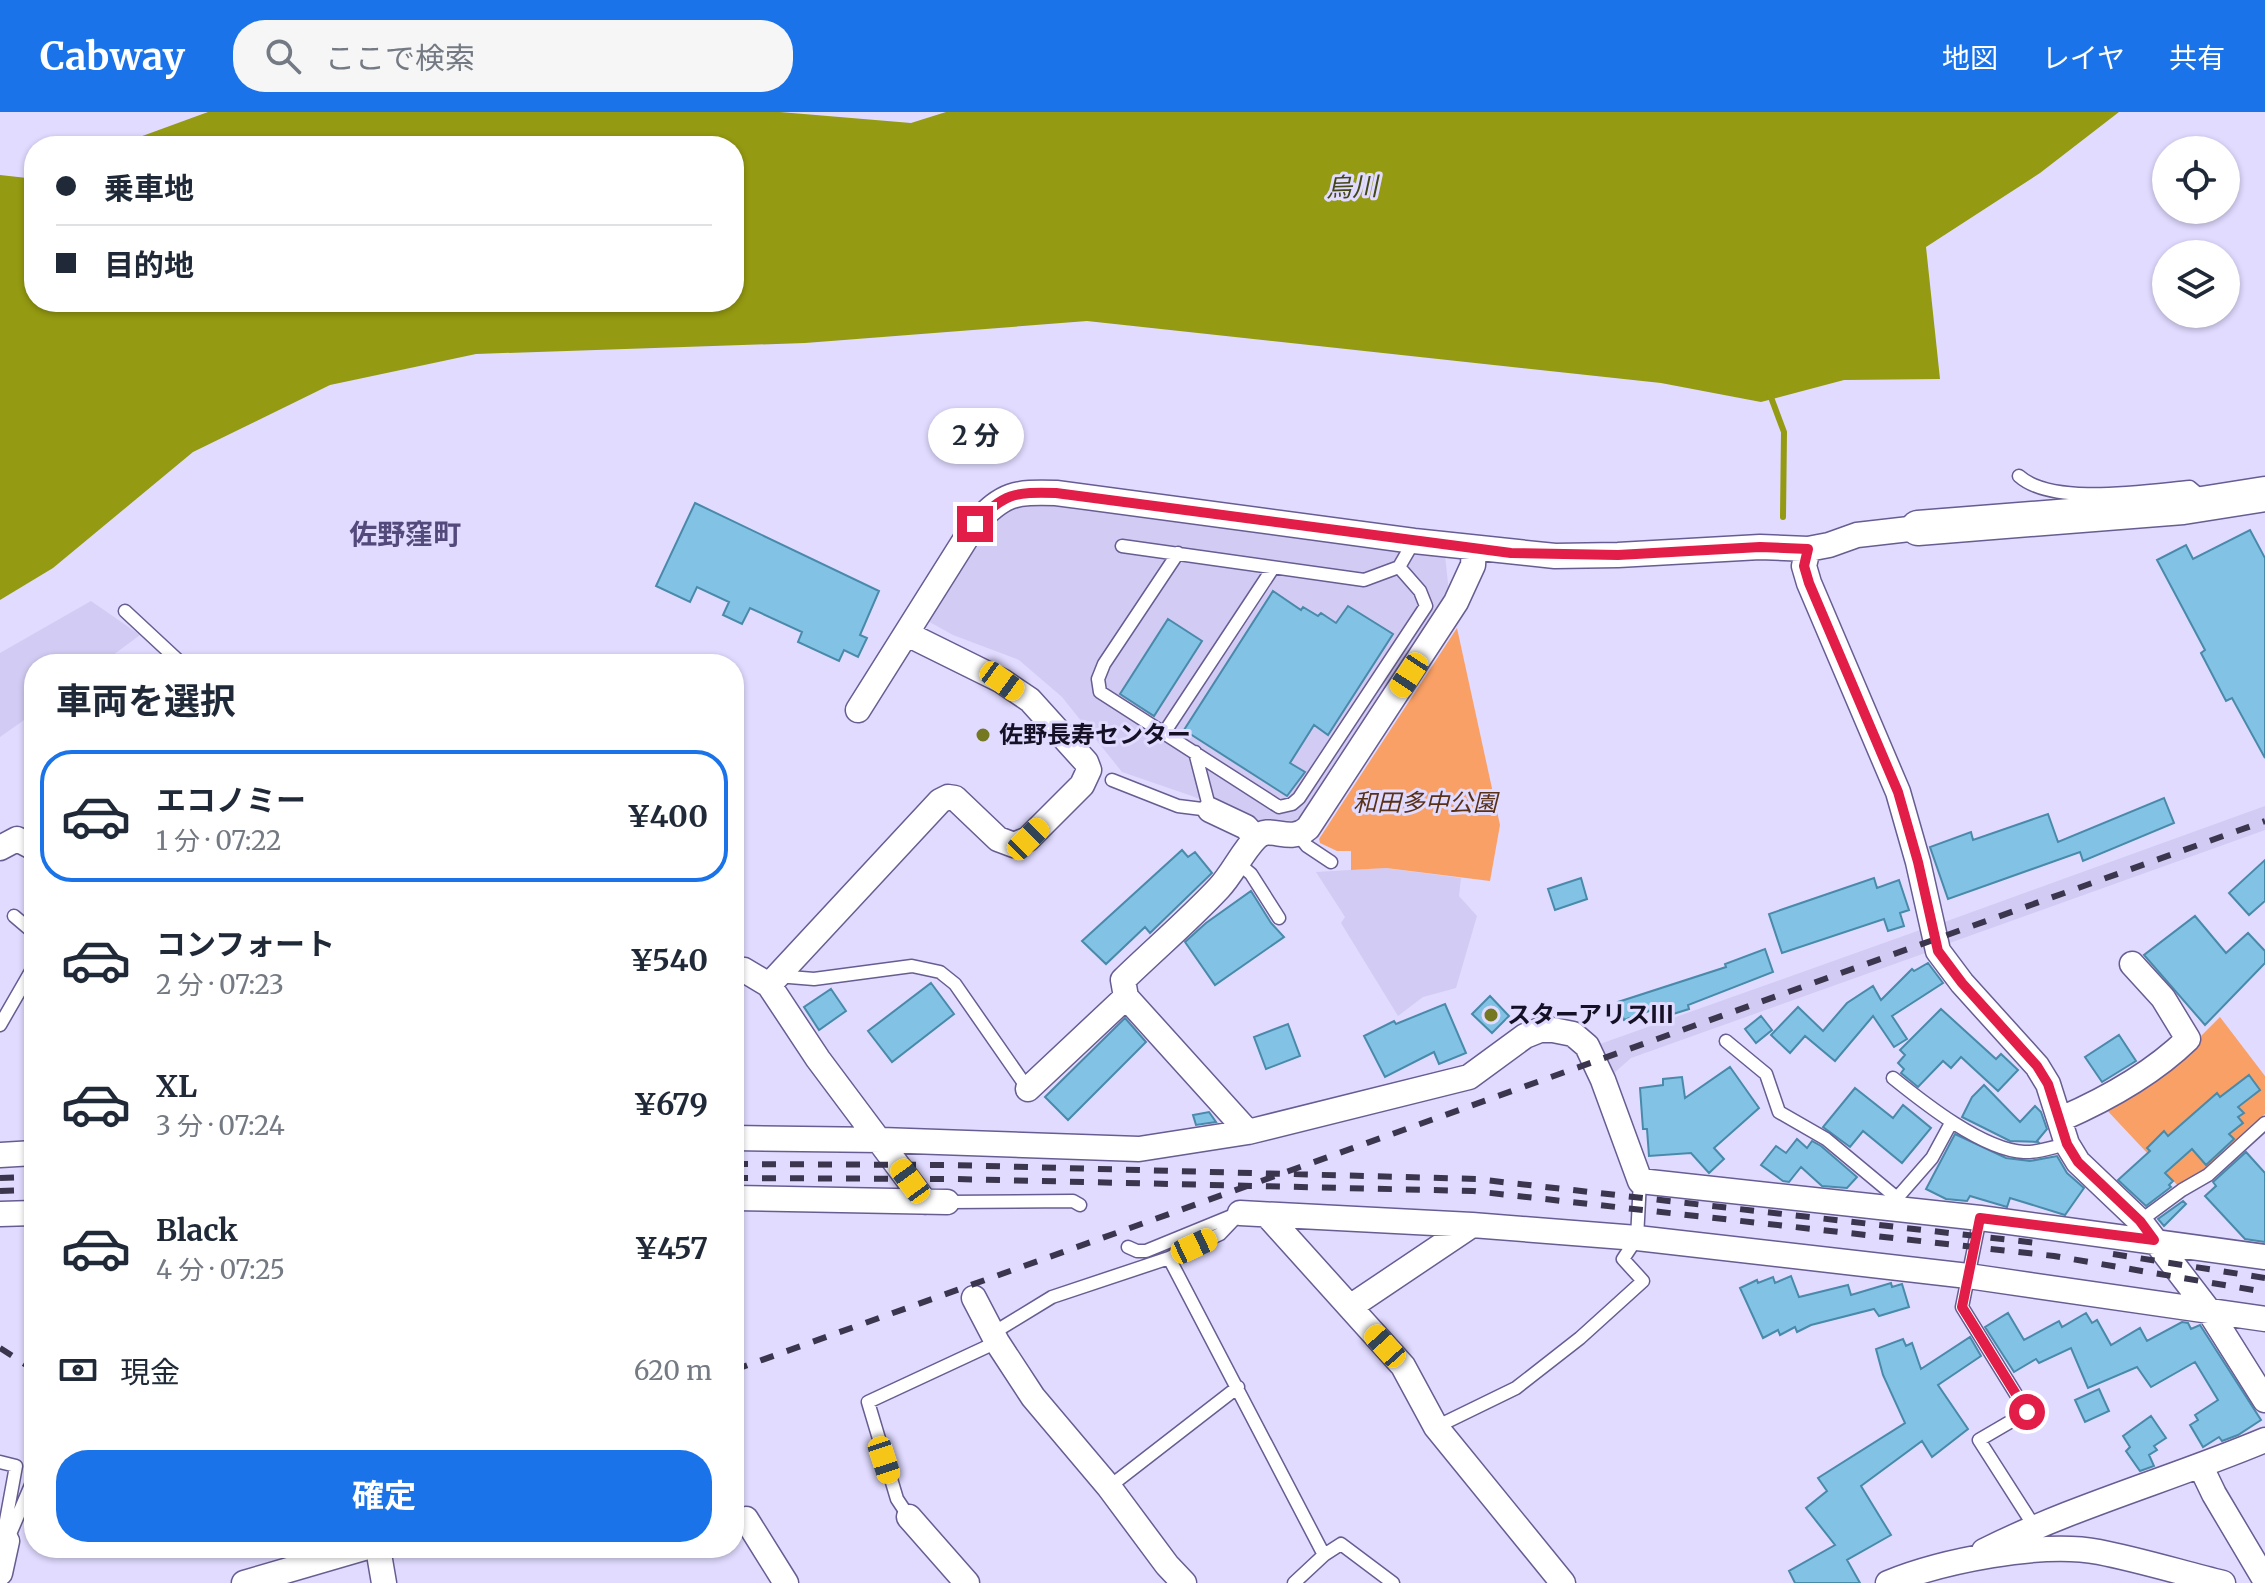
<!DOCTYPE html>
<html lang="ja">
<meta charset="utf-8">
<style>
body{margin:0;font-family:Merriweather,"Noto Sans JP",serif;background:#f6f6f7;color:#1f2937;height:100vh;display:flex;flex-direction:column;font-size:30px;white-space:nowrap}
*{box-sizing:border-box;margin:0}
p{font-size:26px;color:#747a83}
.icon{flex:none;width:44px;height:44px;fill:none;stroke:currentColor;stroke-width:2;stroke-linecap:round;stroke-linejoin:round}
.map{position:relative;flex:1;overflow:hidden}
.panel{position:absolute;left:24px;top:542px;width:720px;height:904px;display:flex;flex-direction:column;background:#fff;border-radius:32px;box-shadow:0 2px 6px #0004}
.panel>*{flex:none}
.banner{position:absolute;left:24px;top:24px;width:720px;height:176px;border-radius:32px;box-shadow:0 2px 6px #0004;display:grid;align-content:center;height:176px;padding:0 32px;background:#fff}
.buttons{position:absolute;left:2152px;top:24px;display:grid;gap:16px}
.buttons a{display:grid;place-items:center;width:88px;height:88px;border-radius:50%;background:#fff;box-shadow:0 2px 6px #0004;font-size:40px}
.end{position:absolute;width:36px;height:36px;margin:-18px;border:10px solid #e11d48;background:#fff;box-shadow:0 0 0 4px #fff}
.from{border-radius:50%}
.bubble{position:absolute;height:56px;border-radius:28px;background:#fff;box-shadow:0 2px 6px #0004;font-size:26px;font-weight:700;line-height:56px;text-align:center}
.car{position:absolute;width:24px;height:48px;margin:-24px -12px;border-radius:10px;box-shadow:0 0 6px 2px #0007;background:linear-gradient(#f5c518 24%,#345 0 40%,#f5c518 0 76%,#345 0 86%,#f5c518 0)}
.banner b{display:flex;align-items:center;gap:28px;height:76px;font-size:30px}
.banner b+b{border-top:2px solid #e0e1e3}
.banner i{width:20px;height:20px;background:#1f2937}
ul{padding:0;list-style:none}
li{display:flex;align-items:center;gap:24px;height:132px;margin:0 16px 12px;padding:0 16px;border:4px solid transparent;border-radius:32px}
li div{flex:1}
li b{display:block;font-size:30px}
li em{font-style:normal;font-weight:700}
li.on{border-color:#1a73e8}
li>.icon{width:72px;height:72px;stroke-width:1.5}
h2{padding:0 32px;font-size:36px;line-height:96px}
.pay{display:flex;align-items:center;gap:20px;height:88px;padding:0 32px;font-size:30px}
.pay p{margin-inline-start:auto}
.action{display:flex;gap:16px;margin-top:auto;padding:16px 32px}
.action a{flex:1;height:92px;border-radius:32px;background:#1a73e8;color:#fff;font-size:32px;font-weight:700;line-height:92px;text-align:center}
header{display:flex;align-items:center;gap:48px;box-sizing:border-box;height:112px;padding:0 40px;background:#1a73e8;color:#fff}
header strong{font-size:38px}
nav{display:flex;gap:44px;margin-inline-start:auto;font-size:28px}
.search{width:560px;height:72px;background:#f6f6f7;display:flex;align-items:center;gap:20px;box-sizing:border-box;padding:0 28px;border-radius:32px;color:#747a83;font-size:30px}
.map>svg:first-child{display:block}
.built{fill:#d2cbf3}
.green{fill:#f9a066}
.water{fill:#949a11}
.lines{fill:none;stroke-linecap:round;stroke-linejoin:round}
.stream{stroke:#949a11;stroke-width:6}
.building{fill:#82c3e5;stroke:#4989aa;stroke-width:2}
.lane-casing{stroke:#685d92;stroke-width:15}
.street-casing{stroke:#685d92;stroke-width:27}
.secondary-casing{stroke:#685d92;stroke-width:37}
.lane{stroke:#fff;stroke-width:12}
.street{stroke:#fff;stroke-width:24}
.secondary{stroke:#fff;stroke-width:34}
.rail{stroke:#3b364d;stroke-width:6;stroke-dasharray:14 14;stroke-linecap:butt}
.route{stroke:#e11d48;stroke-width:10}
.poi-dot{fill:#737821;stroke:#e0dbff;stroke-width:3}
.labels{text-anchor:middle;stroke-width:6;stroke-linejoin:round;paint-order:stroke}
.poi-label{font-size:24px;font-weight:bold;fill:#151025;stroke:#e0dbff;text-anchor:start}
.park-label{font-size:24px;font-style:italic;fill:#583117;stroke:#e0dbff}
.water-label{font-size:26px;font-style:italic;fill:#434615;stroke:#e0dbff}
.quarter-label{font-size:28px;font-weight:bold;fill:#53497b;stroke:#e0dbff}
</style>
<header>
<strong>Cabway</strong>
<div class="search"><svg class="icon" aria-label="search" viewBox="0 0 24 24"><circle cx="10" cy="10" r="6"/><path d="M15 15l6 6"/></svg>ここで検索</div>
<nav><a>地図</a><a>レイヤ</a><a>共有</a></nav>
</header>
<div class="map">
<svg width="2265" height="1471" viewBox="0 0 2265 1471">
<rect width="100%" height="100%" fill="#e0dbff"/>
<path class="built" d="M 1044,387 L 1445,443 L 1449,481 L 1305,706 L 1297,709 L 1275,708 L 1262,713 L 1192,684 L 1122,660 L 1062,585 L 1019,548 L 953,523 L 926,508 L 988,410 L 1012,393 Z
M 91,489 L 140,523 L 101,552 L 34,552 L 34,601 L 0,625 L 0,541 Z
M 2265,694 L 2265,718 L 1944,833 L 1939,812 Z
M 1385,756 L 1461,766 L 1459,784 L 1477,804 L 1456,876 L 1423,885 L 1398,904 L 1341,811 L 1345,805 L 1316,760 Z
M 1923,817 L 1928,840 L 1631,946 L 1613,962 L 1600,932 Z"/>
<path class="green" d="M 1457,516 L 1500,713 L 1490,769 L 1386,756 L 1351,758 L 1351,739 L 1337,739 L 1320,731 L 1319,727 Z
M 2220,905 L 2265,964 L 2265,1002 L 2208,1057 L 2180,1076 L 2103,994 L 2179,946 Z"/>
<path class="water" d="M 208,0 L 780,0 L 911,11 L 946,0 L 2119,0 L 2040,61 L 1926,135 L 1940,267 L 1844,268 L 1761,290 L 1661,271 L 1087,209 L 805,231 L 476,242 L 330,273 L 193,340 L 53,456 L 0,488 L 0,63 L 27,66 L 34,63 L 34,190 L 734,190 L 734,34 L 115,34 Z"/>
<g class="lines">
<path class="stream" d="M 1769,280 L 1784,320 L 1783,405"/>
</g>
<path class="building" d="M 695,391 L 879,479 L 860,523 L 867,526 L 858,545 L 844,538 L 839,549 L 798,530 L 802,520 L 750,496 L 742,512 L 723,503 L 729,490 L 697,475 L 690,490 L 656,474 Z
M 2250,418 L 2265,446 L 2265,646 L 2232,586 L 2226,589 L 2201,541 L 2205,538 L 2157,448 L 2186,433 L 2193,447 Z
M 1273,479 L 1301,498 L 1303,495 L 1318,504 L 1321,501 L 1336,511 L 1348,494 L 1393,522 L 1328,623 L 1314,613 L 1290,651 L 1305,660 L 1287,684 L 1184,618 Z
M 1168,507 L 1202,529 L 1154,604 L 1120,582 Z
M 2164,686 L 2174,711 L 2083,749 L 2080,740 L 1948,787 L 1930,735 L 1971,720 L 1973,728 L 2048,702 L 2058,730 Z
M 1182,738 L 1188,745 L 1195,740 L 1212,761 L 1150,821 L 1145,815 L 1106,852 L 1082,829 Z
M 2265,748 L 2265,789 L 2249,803 L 2229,781 Z
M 1581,766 L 1587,787 L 1555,798 L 1548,777 Z
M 1874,766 L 1877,776 L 1899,768 L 1909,798 L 1900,801 L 1904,814 L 1888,819 L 1884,807 L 1782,841 L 1769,802 Z
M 1251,779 L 1271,811 L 1284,825 L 1215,873 L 1185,830 L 1206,811 Z
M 2195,804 L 2226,841 L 2248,821 L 2265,839 L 2265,851 L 2205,913 L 2144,843 Z
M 1765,837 L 1773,860 L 1688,893 L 1689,897 L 1670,903 L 1666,893 L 1624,908 L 1618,890 L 1726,855 L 1725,852 Z
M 1928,851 L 1943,871 L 1892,904 L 1907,927 L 1894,935 L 1873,904 L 1835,949 L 1805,924 L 1790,941 L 1771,923 L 1798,895 L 1823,919 L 1847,891 L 1873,874 L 1881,888 L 1912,857 L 1914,859 Z
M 931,871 L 954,902 L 892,950 L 868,919 Z
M 831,877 L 846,899 L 819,918 L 804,895 Z
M 1490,884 L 1509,904 L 1492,921 L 1472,902 Z
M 1445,892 L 1466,941 L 1439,952 L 1434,940 L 1385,965 L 1364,924 L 1394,909 L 1396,912 Z
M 1941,897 L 1996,947 L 2001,942 L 2018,958 L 1998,979 L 1961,945 L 1951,956 L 1943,949 L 1918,975 L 1901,961 L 1904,957 L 1898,951 L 1905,943 L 1900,938 Z
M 1761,904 L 1772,918 L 1756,931 L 1745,917 Z
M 1125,906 L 1146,930 L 1068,1008 L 1045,985 Z
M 1288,912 L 1300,944 L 1266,957 L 1254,925 Z
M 2119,923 L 2136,949 L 2102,970 L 2085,945 Z
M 1730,955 L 1759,996 L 1714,1036 L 1724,1047 L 1709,1061 L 1691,1041 L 1649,1044 L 1647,1017 L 1643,1017 L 1640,976 L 1663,973 L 1663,967 L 1682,965 L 1685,986 Z
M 2249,963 L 2260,978 L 2238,995 L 2244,1001 L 2238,1005 L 2243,1011 L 2229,1022 L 2234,1027 L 2206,1053 L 2192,1037 L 2165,1061 L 2173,1069 L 2169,1073 L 2171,1075 L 2146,1094 L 2118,1068 L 2150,1039 L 2147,1036 L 2164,1019 L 2168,1024 L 2217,981 L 2220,985 Z
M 1984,973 L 2020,1010 L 2035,994 L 2041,1000 L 2047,1017 L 2037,1029 L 2038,1030 L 2010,1029 L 1962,1005 L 1972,985 Z
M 1855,976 L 1893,1006 L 1903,993 L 1931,1016 L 1902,1051 L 1863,1019 L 1850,1035 L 1823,1015 Z
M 1209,1000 L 1216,1010 L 1196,1013 L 1193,1003 Z
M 1955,1022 L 2006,1046 L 2030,1049 L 2057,1044 L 2067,1061 L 2084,1076 L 2065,1103 L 2010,1086 L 2007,1095 L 1970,1084 L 1967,1089 L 1946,1087 L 1926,1077 Z
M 1797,1027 L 1807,1036 L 1812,1029 L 1821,1034 L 1857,1065 L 1847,1076 L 1822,1074 L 1801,1055 L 1789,1070 L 1783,1069 L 1761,1053 L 1776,1034 L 1786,1041 Z
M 2246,1040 L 2265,1061 L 2265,1130 L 2245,1127 L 2205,1084 L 2216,1074 L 2213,1070 Z
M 2183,1089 L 2186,1092 L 2164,1114 L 2158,1107 Z
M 1791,1164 L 1799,1185 L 1848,1173 L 1851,1183 L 1891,1171 L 1892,1175 L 1902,1172 L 1909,1195 L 1879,1204 L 1874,1197 L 1811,1213 L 1797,1220 L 1795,1215 L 1780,1223 L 1778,1218 L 1763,1226 L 1740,1176 L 1757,1168 L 1758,1171 L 1773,1165 L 1775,1171 Z
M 2008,1201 L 2024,1228 L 2059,1209 L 2062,1215 L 2086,1201 L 2092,1211 L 2097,1208 L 2111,1233 L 2140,1216 L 2147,1229 L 2182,1210 L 2188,1211 L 2191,1217 L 2200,1213 L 2261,1308 L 2238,1323 L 2222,1329 L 2219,1325 L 2203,1335 L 2190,1313 L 2198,1308 L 2195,1303 L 2218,1288 L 2195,1250 L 2151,1275 L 2137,1255 L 2088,1276 L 2071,1236 L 2039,1251 L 2036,1247 L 2014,1260 L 1985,1215 Z
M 1970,1225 L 1981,1244 L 1938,1273 L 1968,1317 L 1932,1345 L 1922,1329 L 1861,1374 L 1891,1423 L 1847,1448 L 1860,1471 L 1795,1471 L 1789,1459 L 1835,1433 L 1806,1396 L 1827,1379 L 1818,1366 L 1905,1311 L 1883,1263 L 1876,1237 L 1903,1227 L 1906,1234 L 1912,1231 L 1921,1257 Z
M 2099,1277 L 2109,1299 L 2085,1310 L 2075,1288 Z
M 2151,1304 L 2166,1326 L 2154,1334 L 2157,1338 L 2149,1343 L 2154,1354 L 2140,1359 L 2126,1339 L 2130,1335 L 2123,1324 Z"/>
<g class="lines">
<defs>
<path id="lane" d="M 2019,364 C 2052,394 2146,379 2190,375 L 2203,386
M 1122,434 L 1364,468 L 1399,455 L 1414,429
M 1178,441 L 1104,552 L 1098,567 L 1100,580 L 1279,695 L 1292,692 L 1299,686 L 1426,494 L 1420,479 L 1399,455
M 125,499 L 182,552
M 1164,621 L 1273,456
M 1112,668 L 1178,694 L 1210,698 L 1195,640
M 1299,724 L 1307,734 L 1331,750
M 1238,751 L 1251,762 L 1279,806
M 14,804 L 34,821
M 777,864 L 814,867 L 912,854 L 940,860 L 955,872 L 1028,977
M 0,913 L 34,854
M 1726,929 L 1766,962 L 1779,1000 L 1826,1027 L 1897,1086
M 1893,966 C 1924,991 1983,1038 2024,1040 C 2038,1041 2053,1035 2067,1032
M 947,1090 L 1073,1089 L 1080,1093
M 1896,1094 L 1897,1086 L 1932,1046 L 1951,1011
M 1980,1106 L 1962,1195 L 2027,1300 L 1979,1328 L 2034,1414
M 2140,1109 L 2182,1078 L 2208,1063 L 2265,1011
M 1128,1135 L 1137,1139 L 1146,1139 L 1234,1103
M 1169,1146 L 1324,1443
M 993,1221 L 1052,1185 L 1169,1146 L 1220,1122 L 1240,1101
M 1436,1315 L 1516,1276 L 1580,1226 L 1643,1169 L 1623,1147 L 1637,1126 L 1640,1069
M 0,1350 L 16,1354 L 5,1414 L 7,1429
M 1109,1375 L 1238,1275
M 909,1405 L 897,1387 L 868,1290 L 997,1230
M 7,1429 L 34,1366
M 1294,1471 L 1324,1443 L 1341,1432 L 1393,1471"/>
<path id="street" d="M 1808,437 L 1804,454 L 1809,471 L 1898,680 L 1918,750 L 1938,839 L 1962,871 L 2037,954 L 2048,972 L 2067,1032 L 2078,1050 L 2140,1109 L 2209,1199 L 2265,1288
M 858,598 L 975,412 C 1004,381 1014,380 1056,381 L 1414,429 L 1555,444 L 1618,443 L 1760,435 L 1808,437 L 1829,433 L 1857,423 L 1918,416
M 1210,698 L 1246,715 L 1256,726
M 0,736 L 17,727 L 34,736
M 734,857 L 744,858 L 769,873 L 818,947 L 925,1090
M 769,873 L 940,689 L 948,685 L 955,686 L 998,727 L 1014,733 L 1028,727 L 1082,673 L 1089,658 L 1086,650 L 1030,588 L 1002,569 L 907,522
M 1028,977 L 1126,885
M 2061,1007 C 2107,987 2152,962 2188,927 L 2163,886 L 2132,852
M 1248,1020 L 1126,885 L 1123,868 C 1155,837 1189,808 1219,776 C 1233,761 1242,740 1256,726 C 1270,711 1289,733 1308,716 L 1456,490 L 1473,453 L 1474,436
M 734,1026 L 881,1028 L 1139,1037 L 1248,1020 L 1469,965 L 1525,924 L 1540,918 L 1553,918 L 1573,922 L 1587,934 L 1603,968 L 1640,1069 L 1980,1106 L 2265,1145
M 0,1043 L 34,1041
M 734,1086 L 947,1090
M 1240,1101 L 1472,1113 L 1637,1126 L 1968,1164 L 2265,1207
M 0,1102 L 34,1101
M 1267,1103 L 1403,1254 L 1436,1315 L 1563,1471
M 974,1186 L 997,1230 L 1033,1285 L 1109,1375 L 1167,1453 L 1184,1471
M 1350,1195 L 1472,1113
M 2201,1355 L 2214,1382 L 2265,1468
M 909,1405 L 967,1471
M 746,1407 L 786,1471
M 376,1436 L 379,1442 L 384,1471
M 1984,1439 C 2074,1394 2172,1367 2265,1328
M 0,1461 L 7,1429
M 244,1471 L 364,1436
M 1888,1471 C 1942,1449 2041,1429 2099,1440 C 2140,1448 2182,1461 2223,1471"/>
<path id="secondary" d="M 1918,416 L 2183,395 L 2265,382"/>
</defs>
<use href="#lane" class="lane-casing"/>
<use href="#street" class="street-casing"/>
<use href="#secondary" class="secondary-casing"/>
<use href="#lane" class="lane"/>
<use href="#street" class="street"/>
<use href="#secondary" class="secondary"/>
<path class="rail" d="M 734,1052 L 953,1053 L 1476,1067 L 2046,1132
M 0,1066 L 34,1065
M 734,1066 L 954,1067 L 1473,1079 L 2054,1144 L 2265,1180
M 0,1079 L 34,1078
M 2113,1142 L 2265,1166
M 0,1236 L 34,1258
M 734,1258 L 2265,709"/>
</g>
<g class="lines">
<path class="route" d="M 975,412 C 1004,381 1014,380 1056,381 L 1511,441 L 1618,443 L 1760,435 L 1808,437 L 1804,454 L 1809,471 L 1898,680 L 1918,750 L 1938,839 L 1962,871 L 2037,954 L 2048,972 L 2067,1032 L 2078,1050 L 2140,1109 L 2154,1128 L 1980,1106 L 1962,1195 L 2027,1300"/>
</g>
<g class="poi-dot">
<circle cx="983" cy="623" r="8"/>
<circle cx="1491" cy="903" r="8"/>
</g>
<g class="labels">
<g class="poi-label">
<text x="999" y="631">佐野長寿センター</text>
<text x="1507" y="911">スターアリスⅢ</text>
</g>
<g class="park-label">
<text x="1425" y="699">和田多中公園</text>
</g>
<g class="water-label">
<text transform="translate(1352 75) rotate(-2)" y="9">烏川</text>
</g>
<g class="quarter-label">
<text x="405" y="432">佐野窪町</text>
</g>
</g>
</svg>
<div class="buttons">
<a><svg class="icon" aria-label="locate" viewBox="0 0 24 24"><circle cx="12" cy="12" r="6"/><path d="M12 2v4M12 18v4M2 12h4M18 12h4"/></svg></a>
<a><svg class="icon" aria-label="layers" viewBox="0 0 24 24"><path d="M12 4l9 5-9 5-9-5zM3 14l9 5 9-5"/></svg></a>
</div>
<i class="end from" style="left:2027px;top:1300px"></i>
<i class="end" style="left:975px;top:412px"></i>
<div class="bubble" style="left:928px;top:296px;width:96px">2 分</div>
<i class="car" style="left:1409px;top:563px;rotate:213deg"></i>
<i class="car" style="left:1002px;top:569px;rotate:126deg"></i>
<i class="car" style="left:1028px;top:727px;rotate:45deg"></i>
<i class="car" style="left:910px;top:1069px;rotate:324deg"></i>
<i class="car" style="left:1194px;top:1134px;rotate:65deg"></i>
<i class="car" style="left:1385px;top:1234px;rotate:318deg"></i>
<i class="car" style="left:884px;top:1348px;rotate:162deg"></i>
<div class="banner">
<b><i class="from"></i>乗車地</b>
<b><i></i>目的地</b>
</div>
<section class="panel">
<h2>車両を選択</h2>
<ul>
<li class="on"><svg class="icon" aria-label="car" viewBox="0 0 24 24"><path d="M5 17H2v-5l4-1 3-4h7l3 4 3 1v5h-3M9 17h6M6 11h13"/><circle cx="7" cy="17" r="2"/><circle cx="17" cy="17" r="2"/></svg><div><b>エコノミー</b><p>1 分 · 07:22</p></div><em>¥400</em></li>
<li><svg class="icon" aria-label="car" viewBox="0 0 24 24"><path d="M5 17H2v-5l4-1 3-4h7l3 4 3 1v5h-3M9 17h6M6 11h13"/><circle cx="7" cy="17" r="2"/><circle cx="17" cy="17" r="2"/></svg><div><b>コンフォート</b><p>2 分 · 07:23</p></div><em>¥540</em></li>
<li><svg class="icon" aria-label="car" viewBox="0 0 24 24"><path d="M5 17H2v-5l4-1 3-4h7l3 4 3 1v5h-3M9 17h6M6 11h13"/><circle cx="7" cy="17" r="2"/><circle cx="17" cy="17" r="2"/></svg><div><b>XL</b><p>3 分 · 07:24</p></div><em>¥679</em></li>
<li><svg class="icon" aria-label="car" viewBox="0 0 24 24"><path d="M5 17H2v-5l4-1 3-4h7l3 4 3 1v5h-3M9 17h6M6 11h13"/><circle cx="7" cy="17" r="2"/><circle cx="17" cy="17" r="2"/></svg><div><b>Black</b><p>4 分 · 07:25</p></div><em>¥457</em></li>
</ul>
<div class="pay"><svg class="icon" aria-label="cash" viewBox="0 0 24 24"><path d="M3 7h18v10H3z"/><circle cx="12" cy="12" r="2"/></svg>現金<p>620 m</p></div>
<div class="action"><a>確定</a></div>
</section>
</div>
